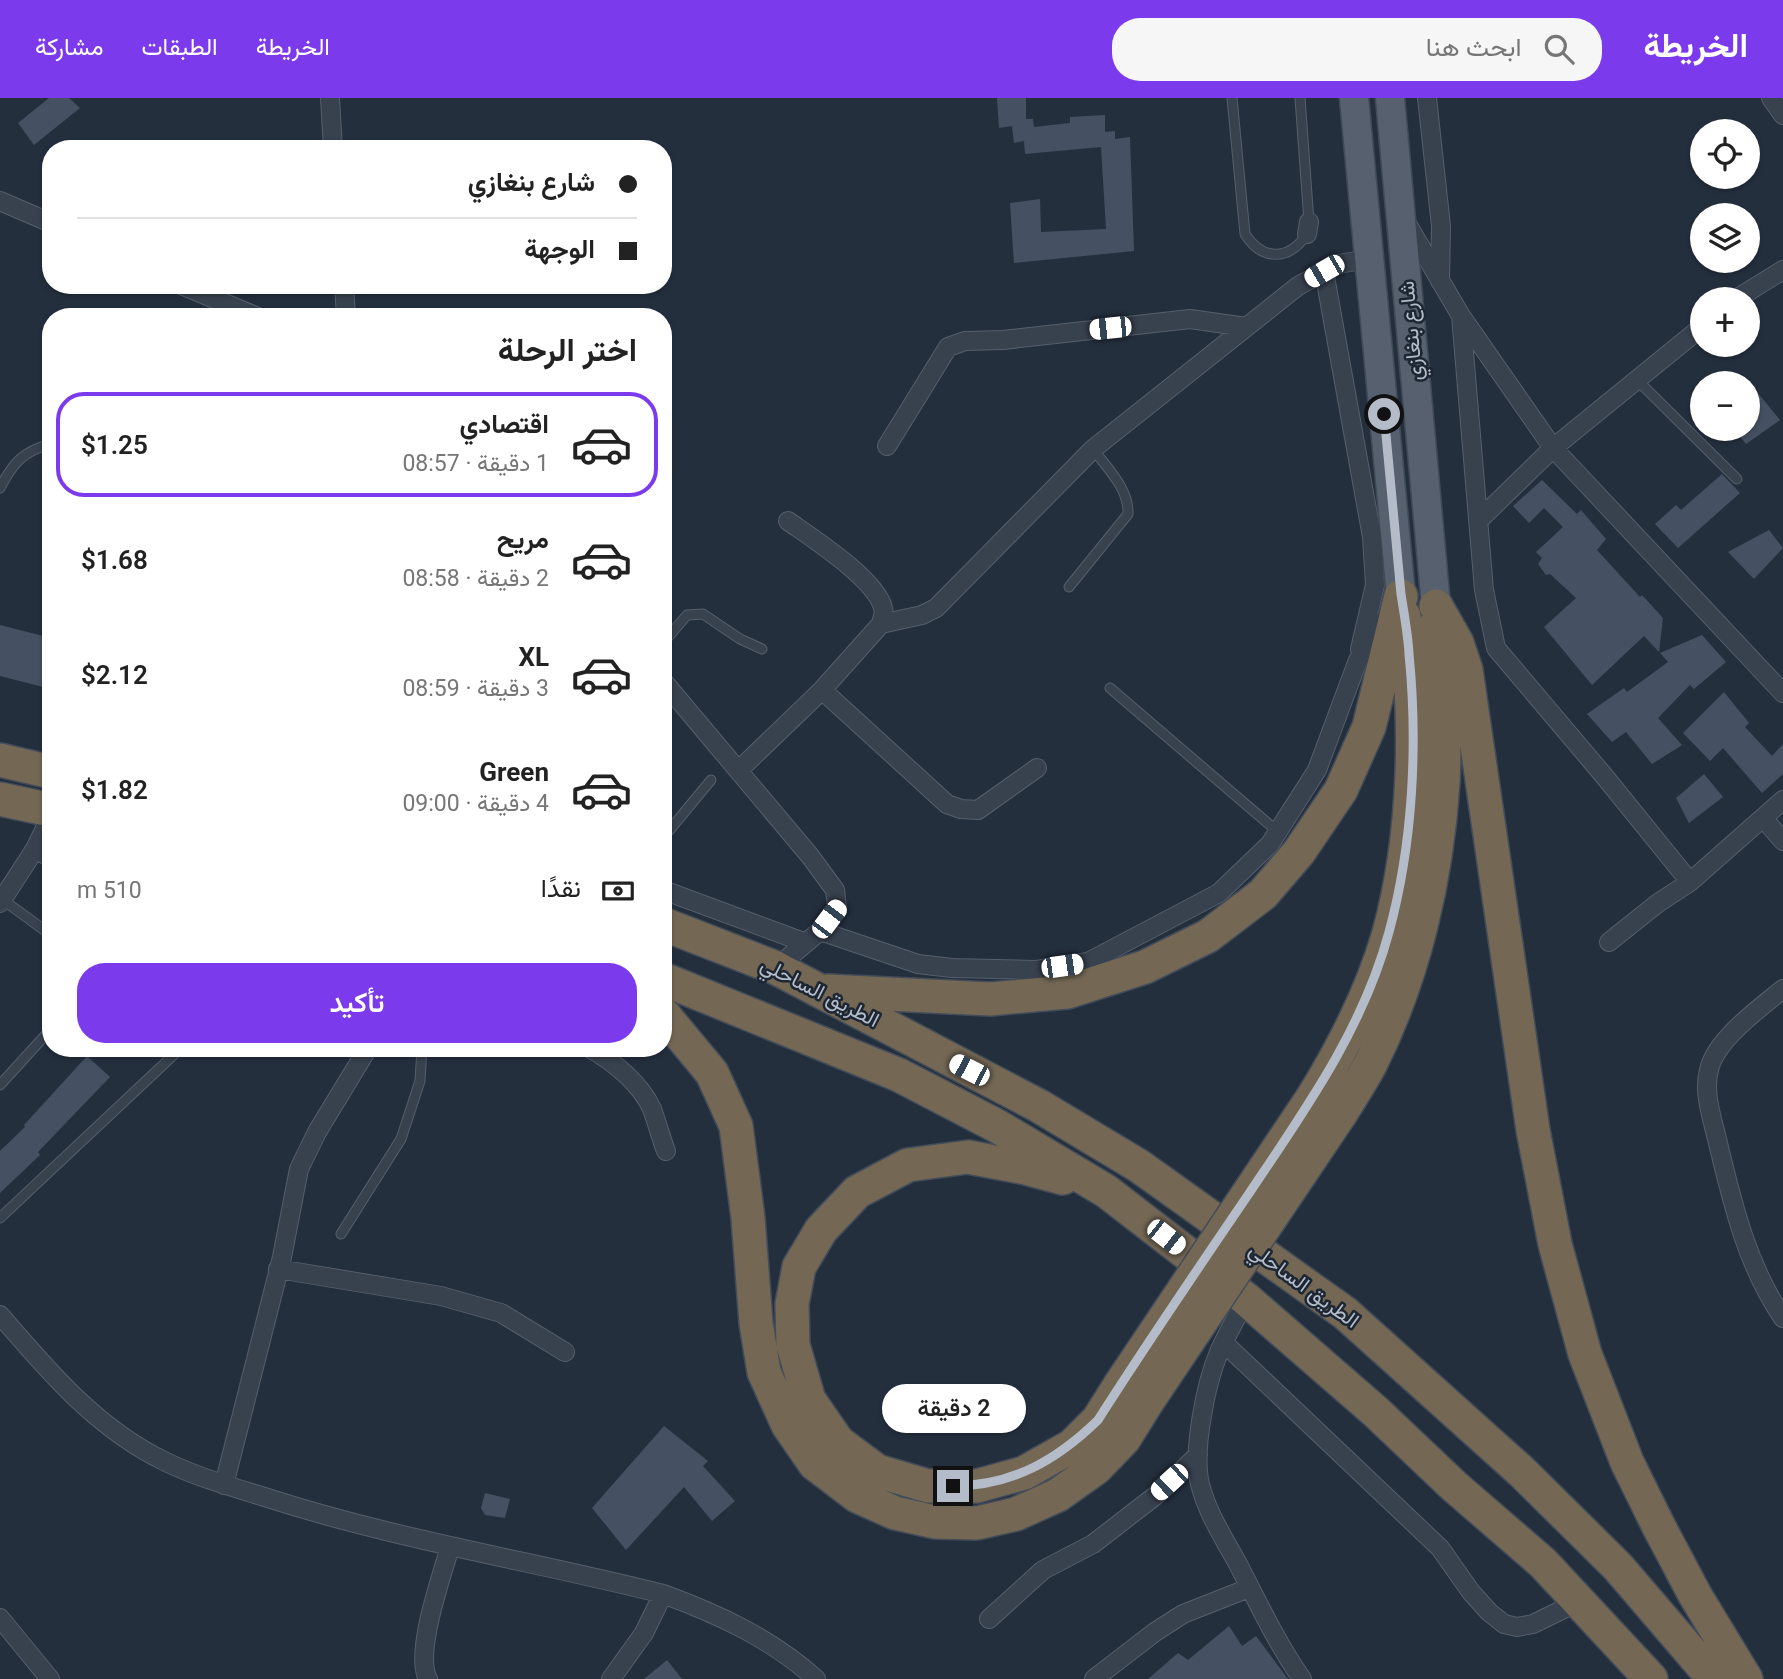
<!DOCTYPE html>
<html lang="ar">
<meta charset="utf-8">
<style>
body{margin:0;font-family:Roboto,Vazirmatn,sans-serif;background:#f6f6f6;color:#222;direction:rtl;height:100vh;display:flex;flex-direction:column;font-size:26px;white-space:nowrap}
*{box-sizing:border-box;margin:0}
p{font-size:23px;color:#767676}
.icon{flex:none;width:38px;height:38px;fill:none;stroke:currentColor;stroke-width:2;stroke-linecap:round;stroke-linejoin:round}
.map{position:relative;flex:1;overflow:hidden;direction:ltr}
.sheet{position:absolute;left:42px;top:210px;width:630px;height:749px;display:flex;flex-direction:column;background:#fff;border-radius:28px;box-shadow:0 2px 5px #0004;direction:rtl}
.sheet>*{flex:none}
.guide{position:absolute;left:42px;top:42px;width:630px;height:154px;border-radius:28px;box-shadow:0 2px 5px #0004;direction:rtl;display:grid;align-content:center;height:154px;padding:0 35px;background:#fff}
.controls{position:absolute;left:1690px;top:21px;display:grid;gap:14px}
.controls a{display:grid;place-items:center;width:70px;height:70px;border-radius:50%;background:#fff;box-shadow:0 2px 5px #0004;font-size:35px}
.end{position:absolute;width:32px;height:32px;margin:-16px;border:9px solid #b4bcc9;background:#111;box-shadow:0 0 0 4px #111}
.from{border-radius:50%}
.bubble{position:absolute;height:49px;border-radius:24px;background:#fff;box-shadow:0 2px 5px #0004;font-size:23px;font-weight:600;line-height:49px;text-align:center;direction:rtl}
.car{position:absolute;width:21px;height:42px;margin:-21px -10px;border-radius:9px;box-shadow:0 0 5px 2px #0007;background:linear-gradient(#fff 24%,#345 0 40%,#fff 0 76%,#345 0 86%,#fff 0)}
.guide b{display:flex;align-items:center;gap:24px;height:66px;font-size:26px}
.guide b+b{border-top:2px solid #e0e0e0}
.guide i{width:18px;height:18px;background:#222}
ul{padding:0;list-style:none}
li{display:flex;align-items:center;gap:21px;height:105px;margin:0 14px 10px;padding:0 21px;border:4px solid transparent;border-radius:28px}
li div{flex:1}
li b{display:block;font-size:26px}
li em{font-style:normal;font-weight:600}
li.on{border-color:#7c3aed}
li>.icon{width:63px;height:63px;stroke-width:1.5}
h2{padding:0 35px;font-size:32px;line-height:84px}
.pay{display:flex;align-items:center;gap:18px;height:77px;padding:0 35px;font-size:26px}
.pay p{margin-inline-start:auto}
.action{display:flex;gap:14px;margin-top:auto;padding:14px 35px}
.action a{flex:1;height:80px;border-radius:28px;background:#7c3aed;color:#fff;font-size:28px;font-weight:600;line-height:80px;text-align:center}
header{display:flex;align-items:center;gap:42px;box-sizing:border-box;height:98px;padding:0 35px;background:#7c3aed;color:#fff}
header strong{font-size:33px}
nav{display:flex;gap:38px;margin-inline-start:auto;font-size:24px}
.search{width:490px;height:63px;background:#f6f6f6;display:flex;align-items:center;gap:18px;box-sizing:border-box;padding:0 24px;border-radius:28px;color:#767676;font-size:26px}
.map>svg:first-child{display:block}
.building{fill:#455162}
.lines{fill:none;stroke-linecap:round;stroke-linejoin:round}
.lane-casing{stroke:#565f6c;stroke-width:11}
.street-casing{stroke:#565f6c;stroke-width:20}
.primary-casing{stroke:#414a57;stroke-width:31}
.highway-casing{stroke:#434c59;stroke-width:36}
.lane{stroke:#38414e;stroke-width:9}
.street{stroke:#38414e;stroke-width:18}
.primary{stroke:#56606e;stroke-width:28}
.highway{stroke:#746855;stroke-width:33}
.highway-bridge-casing{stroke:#434c59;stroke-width:36;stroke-linecap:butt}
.highway-bridge{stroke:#746855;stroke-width:33}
.route{stroke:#b4bcc9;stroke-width:9}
.labels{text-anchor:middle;stroke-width:5;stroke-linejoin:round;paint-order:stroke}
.street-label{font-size:21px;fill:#b4bcc9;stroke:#1d2633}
</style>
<header>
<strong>الخريطة</strong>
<div class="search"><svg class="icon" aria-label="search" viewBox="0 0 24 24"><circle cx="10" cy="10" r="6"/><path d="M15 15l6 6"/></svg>ابحث هنا</div>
<nav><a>الخريطة</a><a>الطبقات</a><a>مشاركة</a></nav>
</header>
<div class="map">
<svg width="1783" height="1581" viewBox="0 0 1783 1581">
<rect width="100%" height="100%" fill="#242f3e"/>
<path class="building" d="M 49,0 L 69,0 L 80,10 L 34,47 L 18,25 Z
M 997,0 L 1026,0 L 1026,21 L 1033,21 L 1034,29 L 1070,25 L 1070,19 L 1105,17 L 1105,34 L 1115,33 L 1115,41 L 1130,39 L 1134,153 L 1014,165 L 1010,105 L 1040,101 L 1041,134 L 1106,131 L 1101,49 L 1025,56 L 1024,43 L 1014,45 L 1012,28 L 999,30 Z
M 1748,283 L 1780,322 L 1746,346 L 1734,331 L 1748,331 Z
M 1722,376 L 1740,395 L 1678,450 L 1655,426 L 1676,407 L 1681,412 Z
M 1542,382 L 1577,416 L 1581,412 L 1606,441 L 1597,452 L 1640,499 L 1642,497 L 1663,520 L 1659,554 L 1644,538 L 1592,587 L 1544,529 L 1576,500 L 1550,476 L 1546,477 L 1538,466 L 1542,460 L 1536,454 L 1563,429 L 1544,410 L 1529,425 L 1513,408 Z
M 1769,432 L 1783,450 L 1754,481 L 1728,454 Z
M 0,527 L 51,540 L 51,591 L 0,578 Z
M 1702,537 L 1726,564 L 1694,591 L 1690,587 L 1658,620 L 1682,647 L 1652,666 L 1626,634 L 1612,644 L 1587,616 L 1624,590 L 1627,594 L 1668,564 L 1660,555 Z
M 1724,594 L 1749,625 L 1745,629 L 1772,658 L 1783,646 L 1783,676 L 1762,695 L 1723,650 L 1710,663 L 1683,635 Z
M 1704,676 L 1723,699 L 1689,725 L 1676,700 Z
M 87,958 L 110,979 L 38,1054 L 40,1057 L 0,1095 L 0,1053 L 25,1029 L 24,1027 Z
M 664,1328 L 708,1363 L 703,1368 L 735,1403 L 712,1423 L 684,1389 L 626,1452 L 592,1410 Z
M 485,1395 L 510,1401 L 505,1420 L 485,1417 L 481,1410 Z
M 1229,1528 L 1242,1548 L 1256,1538 L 1288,1581 L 1148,1581 L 1178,1555 L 1188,1562 Z
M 667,1562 L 682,1581 L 644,1581 Z"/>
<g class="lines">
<defs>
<path id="lane" d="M 1232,0 L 1245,136 C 1262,163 1289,163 1307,136
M 1300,0 L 1309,124
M 1637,282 L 1737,381
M 0,390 C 13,365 23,353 51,346
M 1069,489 L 1128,416 C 1129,391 1108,371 1093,351
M 663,545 L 687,517 L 703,516 L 740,541 L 762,551
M 1110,590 L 1278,734
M 663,740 L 711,682
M 3,802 L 51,837
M 0,987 L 51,931
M 0,1120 L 181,950
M 341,1136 L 401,1041 L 420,983 L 422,950"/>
<path id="street" d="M 330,0 L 333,51
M 1427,0 L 1441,128 L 1440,183
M 1771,0 L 1783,17
M 0,103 L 51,125
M 1406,124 L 1461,218 L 1553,350 L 1783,595
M 1307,136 L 1309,124
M 1324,173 L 1372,439 L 1375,487 L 1360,551
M 181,187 L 258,219
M 344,187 L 346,219
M 1736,201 L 1783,172
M 1461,218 L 1484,492 L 1496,550 L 1605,679 L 1690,784
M 887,348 L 948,249 L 965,243 L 1003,242 L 1190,221 L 1246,229
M 1478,423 L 1553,350 L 1703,228
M 881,526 L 922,517 L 936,510 L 1093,351 L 1298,188 L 1338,166 L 1369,161
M 663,583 L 810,758 L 835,792 L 837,810 L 820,833 L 776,870
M 822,592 L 947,706 L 961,711 L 978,712 L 1037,670
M 739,672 L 822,592 L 881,526 C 882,520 885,515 883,510 C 876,481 812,440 788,423
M 1763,720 L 1783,743
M 35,751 L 51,760
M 663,792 L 806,845
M 0,805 L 35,751 L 51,718
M 820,833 L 918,866 L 952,870 L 1036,872 L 1088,864 L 1219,795 L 1270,746 L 1317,672 L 1358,562 L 1387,519
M 1609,844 L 1658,805 L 1690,784 L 1783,702
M 1783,891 C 1760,910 1715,942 1709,972 C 1703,995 1712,1019 1717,1041 C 1732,1103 1746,1166 1783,1220
M 589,950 C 613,963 641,986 652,1011 C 657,1025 661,1040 666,1053
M 278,1171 L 441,1198 L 501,1215 L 565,1254
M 1246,1201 C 1237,1219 1227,1236 1219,1254 C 1206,1285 1192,1353 1200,1386 C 1207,1415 1225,1442 1239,1468 C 1259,1507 1277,1545 1302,1581
M 0,1217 C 48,1273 98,1332 166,1364 C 199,1380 236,1390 271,1401 C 399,1442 532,1463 663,1496 C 718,1516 772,1541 816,1581
M 1224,1245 L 1440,1450 L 1471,1494 L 1489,1514 L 1504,1526 L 1517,1529 L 1533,1526 L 1580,1503
M 224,1387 L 282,1159 L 299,1071 L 317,1034 L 368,950
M 0,1520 L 50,1581
M 989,1521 L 1043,1472 L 1093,1446 L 1155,1398 L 1198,1357
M 428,1581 C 414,1555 442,1477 450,1449
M 611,1581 L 644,1535 L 663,1496
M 1094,1581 L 1155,1534 L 1183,1516 L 1249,1490"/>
<path id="primary" d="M 1354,0 L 1401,498
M 1390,0 L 1436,508"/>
<path id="highway" d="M 1436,508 L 1457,545 L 1466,572 L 1533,1032 L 1555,1146 L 1585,1256 L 1627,1364 L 1658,1427 L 1695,1497 L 1746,1581
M 0,662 L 51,674
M 0,701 L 51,712
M 663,826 L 776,870 L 1039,1008 L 1139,1068 L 1345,1215 L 1522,1374 L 1618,1469 L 1714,1581
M 663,881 L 899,977 L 997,1028 L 1106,1093 L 1246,1201 L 1376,1314 L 1454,1388 L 1543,1465 L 1651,1581
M 828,893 L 990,901 L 1067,894 L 1145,869 L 1208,838 L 1263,796 L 1299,754 L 1341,692 L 1369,629 L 1401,498
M 663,916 L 712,975 L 736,1028 L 748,1120 L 756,1225 L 764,1274 L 788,1327 L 815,1366 L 857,1398 L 895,1415 L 935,1424 L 977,1425 L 1016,1416 L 1058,1397 L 1096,1370 L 1124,1341 L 1147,1304
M 1313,999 C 1345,947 1372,894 1389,835 C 1416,736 1418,619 1404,518
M 1341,1015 C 1351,999 1362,982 1371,965 C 1414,879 1437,780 1443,684 C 1446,631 1441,577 1437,524
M 1063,1080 L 1026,1070 L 968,1059 L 908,1067 L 857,1094 L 821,1132 L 799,1169 L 792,1206 L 793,1247 L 809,1302 L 838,1344 L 877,1373 L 928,1388 L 977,1388 L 1024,1375 L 1072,1348 L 1098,1322 L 1120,1287"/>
</defs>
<use href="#lane" class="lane-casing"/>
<use href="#street" class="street-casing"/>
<use href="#primary" class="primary-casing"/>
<use href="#highway" class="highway-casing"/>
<use href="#lane" class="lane"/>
<use href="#street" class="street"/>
<use href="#primary" class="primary"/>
<use href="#highway" class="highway"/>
<defs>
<path id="highway-bridge" d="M 1120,1287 L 1313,999
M 1147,1304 L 1341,1015"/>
</defs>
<use href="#highway-bridge" class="highway-bridge-casing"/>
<use href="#highway-bridge" class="highway-bridge"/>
</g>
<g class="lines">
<path class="route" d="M 953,1388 C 1012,1388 1057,1362 1098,1322 C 1147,1245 1199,1169 1250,1094 C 1305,1012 1363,931 1389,834 C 1413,746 1418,647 1409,556 C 1408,536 1404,516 1401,496 C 1395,437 1390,376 1384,316"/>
</g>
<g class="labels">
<g class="street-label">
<text transform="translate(1411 233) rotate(-95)" y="7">شارع بنغازي</text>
<text transform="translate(820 894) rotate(27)" y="7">الطريق الساحلي</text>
<text transform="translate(1304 1187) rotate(36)" y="7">الطريق الساحلي</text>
</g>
</g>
</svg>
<div class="controls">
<a><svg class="icon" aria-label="locate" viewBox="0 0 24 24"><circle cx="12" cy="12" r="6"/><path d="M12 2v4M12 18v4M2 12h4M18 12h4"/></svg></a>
<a><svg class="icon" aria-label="layers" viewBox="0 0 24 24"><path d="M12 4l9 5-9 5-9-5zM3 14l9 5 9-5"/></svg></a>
<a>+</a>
<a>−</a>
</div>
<i class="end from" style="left:1384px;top:316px"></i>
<i class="end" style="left:953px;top:1388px"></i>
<div class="bubble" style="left:882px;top:1286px;width:144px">2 دقيقة</div>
<i class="car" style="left:1324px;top:173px;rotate:240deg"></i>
<i class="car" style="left:1110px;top:230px;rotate:264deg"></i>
<i class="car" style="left:829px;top:821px;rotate:37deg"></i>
<i class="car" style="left:1062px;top:868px;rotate:82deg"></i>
<i class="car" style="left:969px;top:972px;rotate:297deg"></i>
<i class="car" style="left:1166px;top:1139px;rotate:128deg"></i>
<i class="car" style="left:1169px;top:1384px;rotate:227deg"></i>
<div class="guide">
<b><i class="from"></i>شارع بنغازي</b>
<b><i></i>الوجهة</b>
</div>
<section class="sheet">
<h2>اختر الرحلة</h2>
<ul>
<li class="on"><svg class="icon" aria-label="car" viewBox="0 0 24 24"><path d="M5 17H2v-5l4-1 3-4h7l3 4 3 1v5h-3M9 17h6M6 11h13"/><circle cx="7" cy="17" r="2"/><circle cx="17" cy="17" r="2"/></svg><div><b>اقتصادي</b><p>1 دقيقة · 08:57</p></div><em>$1.25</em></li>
<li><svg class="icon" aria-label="car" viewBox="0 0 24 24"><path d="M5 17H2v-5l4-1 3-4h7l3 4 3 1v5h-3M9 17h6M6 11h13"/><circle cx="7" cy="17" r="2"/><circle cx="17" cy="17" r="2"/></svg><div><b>مريح</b><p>2 دقيقة · 08:58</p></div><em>$1.68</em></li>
<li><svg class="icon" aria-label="car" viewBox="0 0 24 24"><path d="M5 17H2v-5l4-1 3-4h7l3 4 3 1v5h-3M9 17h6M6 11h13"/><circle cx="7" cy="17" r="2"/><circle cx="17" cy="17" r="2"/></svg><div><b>XL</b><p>3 دقيقة · 08:59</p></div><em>$2.12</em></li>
<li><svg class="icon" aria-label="car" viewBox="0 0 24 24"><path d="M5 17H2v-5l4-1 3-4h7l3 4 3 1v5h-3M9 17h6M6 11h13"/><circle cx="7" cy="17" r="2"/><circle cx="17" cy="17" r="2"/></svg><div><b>Green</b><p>4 دقيقة · 09:00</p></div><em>$1.82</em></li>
</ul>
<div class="pay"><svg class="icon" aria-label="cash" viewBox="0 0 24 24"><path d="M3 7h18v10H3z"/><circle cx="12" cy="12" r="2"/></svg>نقدًا<p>510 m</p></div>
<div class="action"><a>تأكيد</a></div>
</section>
</div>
